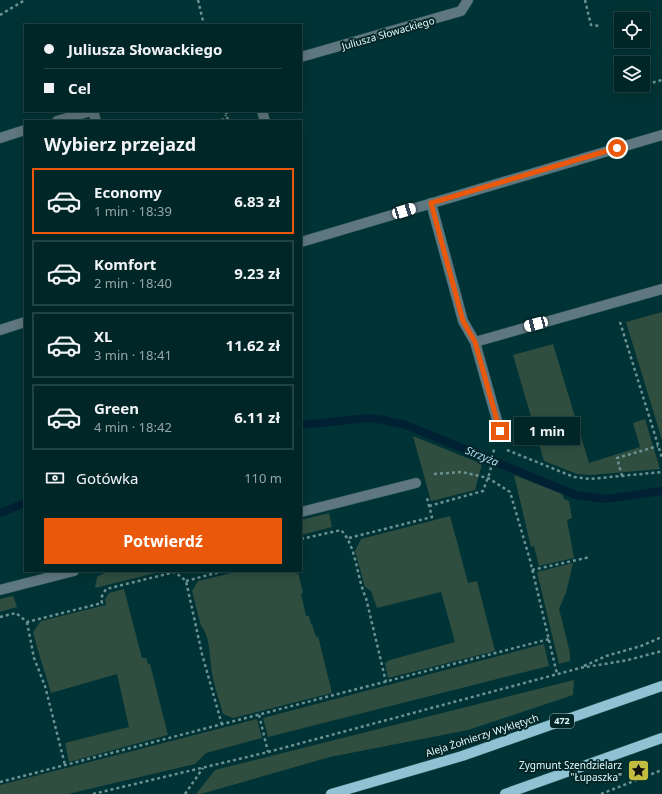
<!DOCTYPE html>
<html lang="pl">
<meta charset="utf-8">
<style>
body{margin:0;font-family:"Noto Sans",sans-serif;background:#0e3234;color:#f1f3f6;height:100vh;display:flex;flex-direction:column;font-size:15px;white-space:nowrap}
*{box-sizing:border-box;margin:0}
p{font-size:13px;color:#95a5a8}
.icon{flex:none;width:22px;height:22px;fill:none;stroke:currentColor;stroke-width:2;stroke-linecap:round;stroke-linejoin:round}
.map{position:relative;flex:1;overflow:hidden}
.drawer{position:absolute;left:24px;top:120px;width:278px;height:452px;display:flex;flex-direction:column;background:#002628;border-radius:0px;box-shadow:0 2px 10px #0003,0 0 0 1px #224345}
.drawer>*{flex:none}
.guide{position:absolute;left:24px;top:24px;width:278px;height:88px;border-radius:0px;box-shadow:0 2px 10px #0003,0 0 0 1px #224345;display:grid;align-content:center;height:88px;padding:0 20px;background:#002628}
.buttons{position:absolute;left:614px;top:12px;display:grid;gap:8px}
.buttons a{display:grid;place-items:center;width:36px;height:36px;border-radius:0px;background:#002628;box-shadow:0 2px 10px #0003,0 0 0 1px #224345;font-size:20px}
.end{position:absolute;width:18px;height:18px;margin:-9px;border:5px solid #ea580c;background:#fff;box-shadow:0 0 0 2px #fff}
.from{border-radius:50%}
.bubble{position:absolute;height:28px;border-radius:0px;background:#002628;box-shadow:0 2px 10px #0003,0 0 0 1px #224345;font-size:13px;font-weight:700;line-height:28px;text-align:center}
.car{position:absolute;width:12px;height:24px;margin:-12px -6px;border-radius:5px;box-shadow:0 0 3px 1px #0007;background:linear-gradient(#fff 24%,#345 0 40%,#fff 0 76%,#345 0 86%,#fff 0)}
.guide b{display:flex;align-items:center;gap:14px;height:38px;font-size:15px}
.guide b+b{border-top:1px solid #224345}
.guide i{width:10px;height:10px;background:#f1f3f6}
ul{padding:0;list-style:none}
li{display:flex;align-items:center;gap:12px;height:66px;margin:0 8px 6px;padding:0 12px;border:2px solid #224345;border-radius:0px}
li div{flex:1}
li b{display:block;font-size:15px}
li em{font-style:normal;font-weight:700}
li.on{border-color:#ea580c}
li>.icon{width:36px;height:36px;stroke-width:1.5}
h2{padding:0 20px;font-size:18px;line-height:48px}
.pay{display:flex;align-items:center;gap:10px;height:44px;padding:0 20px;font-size:15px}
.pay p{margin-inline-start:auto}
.cta{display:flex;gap:8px;margin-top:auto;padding:8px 20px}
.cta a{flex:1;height:46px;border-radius:0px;background:#ea580c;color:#fff;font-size:16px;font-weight:700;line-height:46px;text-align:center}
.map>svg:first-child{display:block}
.green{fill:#304e40}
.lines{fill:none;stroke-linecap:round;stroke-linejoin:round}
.stream{stroke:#002033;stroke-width:8}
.service-casing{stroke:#204f51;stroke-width:11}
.minor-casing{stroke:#204f51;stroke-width:11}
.primary-casing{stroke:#204f51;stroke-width:11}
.path{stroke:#6c9193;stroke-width:2.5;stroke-dasharray:3 3;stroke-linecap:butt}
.service{stroke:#5f777f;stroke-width:10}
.minor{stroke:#5f777f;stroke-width:10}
.primary{stroke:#8fc2d2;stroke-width:10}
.route{stroke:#ea580c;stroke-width:5}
.labels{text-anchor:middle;stroke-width:4;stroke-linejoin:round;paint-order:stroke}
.shield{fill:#032729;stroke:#a0bbbd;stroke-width:1}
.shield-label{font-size:9px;font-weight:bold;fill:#e3fafc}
.street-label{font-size:10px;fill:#e3fafc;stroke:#032729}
.poi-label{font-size:10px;fill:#e3fafc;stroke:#032729;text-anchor:end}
.water-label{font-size:11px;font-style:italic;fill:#b1dbf7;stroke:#032729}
</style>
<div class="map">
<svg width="662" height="794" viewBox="0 0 662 794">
<rect width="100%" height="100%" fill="#003335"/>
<path class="green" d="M 662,312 L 662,440 L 626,322 Z
M 553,344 L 589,463 L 640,447 L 633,423 L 645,419 L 660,469 L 591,475 L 577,474 L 544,461 L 513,355 Z
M 413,436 L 482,464 L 475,490 L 431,501 Z
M 514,475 L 562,494 L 564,499 L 569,501 L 572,518 L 567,520 L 574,558 L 539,566 L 534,546 L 531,547 Z
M 329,513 L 332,527 L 301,535 L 301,520 Z
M 450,516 L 468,583 L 477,581 L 495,651 L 388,678 L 385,663 L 390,660 L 455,642 L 441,592 L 377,608 L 371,591 L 365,587 L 355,551 L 361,539 Z
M 573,563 L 566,593 L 559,609 L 570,653 L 570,661 L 559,664 L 537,572 Z
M 113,571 L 163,571 L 95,588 L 97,577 L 102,574 Z
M 240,571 L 295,571 L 296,574 L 298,573 L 303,593 L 301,594 L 306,616 L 309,616 L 311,624 L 312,624 L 316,637 L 318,636 L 332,693 L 233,718 L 223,714 C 219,698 212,681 211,665 C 209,652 210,636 201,626 L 192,591 L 198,581 Z
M 124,589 L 142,658 L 146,658 L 148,664 L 150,664 L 168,735 L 69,762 L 65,743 L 129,727 L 117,674 L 51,693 C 45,672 38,653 33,632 L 41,621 L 106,605 L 105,599 L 109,593 Z
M 13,596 L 17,607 L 0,612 L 0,599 Z
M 544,644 L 549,666 L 268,737 L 263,718 Z
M 574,680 L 573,695 L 468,730 L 330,757 L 201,794 L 196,794 L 215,770 Z
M 257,719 L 262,738 L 206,753 L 195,764 L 68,794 L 0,794 L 0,785 Z"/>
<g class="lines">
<path class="stream" d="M 301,425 L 369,418 L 384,420 L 406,425 L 576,495 L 605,499 L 662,491
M 0,513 L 25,503"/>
<defs>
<path id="service" d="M 301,57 L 461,11 L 468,0
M 93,111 L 96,121
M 262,111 L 265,121
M 57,121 L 91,111
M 0,138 L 25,130
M 431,203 L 463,321 L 475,342 L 500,431
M 475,342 L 662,289
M 301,512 L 416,483
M 0,590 L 74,571"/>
<path id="minor" d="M 301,242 L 662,135
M 0,330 L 25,322"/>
<path id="primary" d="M 331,794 L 462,756 L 662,686
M 505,794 L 662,738"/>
</defs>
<use href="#service" class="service-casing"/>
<use href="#minor" class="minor-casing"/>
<use href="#primary" class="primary-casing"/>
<path class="path" d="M 198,0 L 204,25
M 585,0 L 591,25 L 601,26
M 0,15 L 25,0
M 618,92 L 662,80
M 226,111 L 228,121
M 222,121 L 226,115
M 620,322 L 662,458
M 507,450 L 574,477 L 590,479 L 662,472
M 434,474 L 462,472 L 488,478 L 510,492 L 530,560 L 557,674
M 622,476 L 617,458 L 658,446
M 429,506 L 483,491 L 490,472 L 494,449
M 349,538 L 432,517 L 427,498
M 301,539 L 341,530 C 357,547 356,576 366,598 L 386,682
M 532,570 L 590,557
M 186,581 L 223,571
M 0,617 L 16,613 L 27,622 L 102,603 L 101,598 L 106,589 L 175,572 L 186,581 L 202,654 L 222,725
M 27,622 L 34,658 L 45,686 L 65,765
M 584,666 L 606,656 L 641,646 L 662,637
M 259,715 L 268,752
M 0,782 L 549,639
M 93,794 L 268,752 L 580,668 L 628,660 L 662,651
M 185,794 L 203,768
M 601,794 L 662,770"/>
<use href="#service" class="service"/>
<use href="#minor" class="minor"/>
<use href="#primary" class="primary"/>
</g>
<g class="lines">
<path class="route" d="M 500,431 L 475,342 L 463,321 L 431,203 L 617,148"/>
</g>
<defs>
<symbol id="sight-square" viewBox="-11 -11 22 22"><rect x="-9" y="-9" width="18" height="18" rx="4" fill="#c1bd40" stroke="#032729"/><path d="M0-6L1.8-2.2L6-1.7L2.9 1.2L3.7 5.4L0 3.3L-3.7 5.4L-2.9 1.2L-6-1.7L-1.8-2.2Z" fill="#111"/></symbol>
</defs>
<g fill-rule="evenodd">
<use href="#sight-square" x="626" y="758" width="25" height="25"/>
</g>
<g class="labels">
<rect class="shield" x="550" y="714" width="24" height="14" rx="3"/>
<g class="shield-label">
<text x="562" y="724">472</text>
</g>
<g class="street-label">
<text transform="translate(388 33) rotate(-16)" y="4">Juliusza Słowackiego</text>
<text transform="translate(482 735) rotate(-18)" y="4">Aleja Żołnierzy Wyklętych</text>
</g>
<g class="poi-label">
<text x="622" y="769">Zygmunt Szendzielarz<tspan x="622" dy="12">"Łupaszka"</tspan></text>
</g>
<g class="water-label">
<text transform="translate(482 456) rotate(22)" y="4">Strzyża</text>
</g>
</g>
</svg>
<div class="buttons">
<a><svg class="icon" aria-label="locate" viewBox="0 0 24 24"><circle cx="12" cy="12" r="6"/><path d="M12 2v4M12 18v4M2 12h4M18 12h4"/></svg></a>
<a><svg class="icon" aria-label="layers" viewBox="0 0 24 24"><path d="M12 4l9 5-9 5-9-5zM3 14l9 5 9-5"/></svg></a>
</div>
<i class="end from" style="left:617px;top:148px"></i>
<i class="end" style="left:500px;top:431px"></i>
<div class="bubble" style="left:514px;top:417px;width:66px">1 min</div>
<i class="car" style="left:404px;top:211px;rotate:73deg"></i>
<i class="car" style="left:536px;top:324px;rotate:255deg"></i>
<div class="guide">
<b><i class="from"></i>Juliusza Słowackiego</b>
<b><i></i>Cel</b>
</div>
<section class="drawer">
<h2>Wybierz przejazd</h2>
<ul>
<li class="on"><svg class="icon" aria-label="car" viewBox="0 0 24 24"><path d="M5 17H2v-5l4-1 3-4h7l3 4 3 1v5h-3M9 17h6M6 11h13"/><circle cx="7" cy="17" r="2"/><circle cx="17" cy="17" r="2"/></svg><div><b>Economy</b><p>1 min · 18:39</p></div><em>6.83 zł</em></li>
<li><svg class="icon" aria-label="car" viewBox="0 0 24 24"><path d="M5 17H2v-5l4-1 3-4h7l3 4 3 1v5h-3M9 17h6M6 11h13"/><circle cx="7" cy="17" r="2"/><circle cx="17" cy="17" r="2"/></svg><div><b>Komfort</b><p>2 min · 18:40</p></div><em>9.23 zł</em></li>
<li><svg class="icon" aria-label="car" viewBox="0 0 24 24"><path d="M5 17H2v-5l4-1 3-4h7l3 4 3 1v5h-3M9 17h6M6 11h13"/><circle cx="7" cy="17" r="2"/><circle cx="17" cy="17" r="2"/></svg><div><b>XL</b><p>3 min · 18:41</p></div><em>11.62 zł</em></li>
<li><svg class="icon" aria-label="car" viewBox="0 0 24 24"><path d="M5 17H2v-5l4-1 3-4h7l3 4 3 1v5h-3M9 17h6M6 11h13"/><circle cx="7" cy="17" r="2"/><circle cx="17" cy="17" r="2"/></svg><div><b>Green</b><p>4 min · 18:42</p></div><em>6.11 zł</em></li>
</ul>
<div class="pay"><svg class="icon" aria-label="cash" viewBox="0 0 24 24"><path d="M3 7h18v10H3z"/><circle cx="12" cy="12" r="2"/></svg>Gotówka<p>110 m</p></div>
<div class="cta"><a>Potwierdź</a></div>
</section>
</div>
